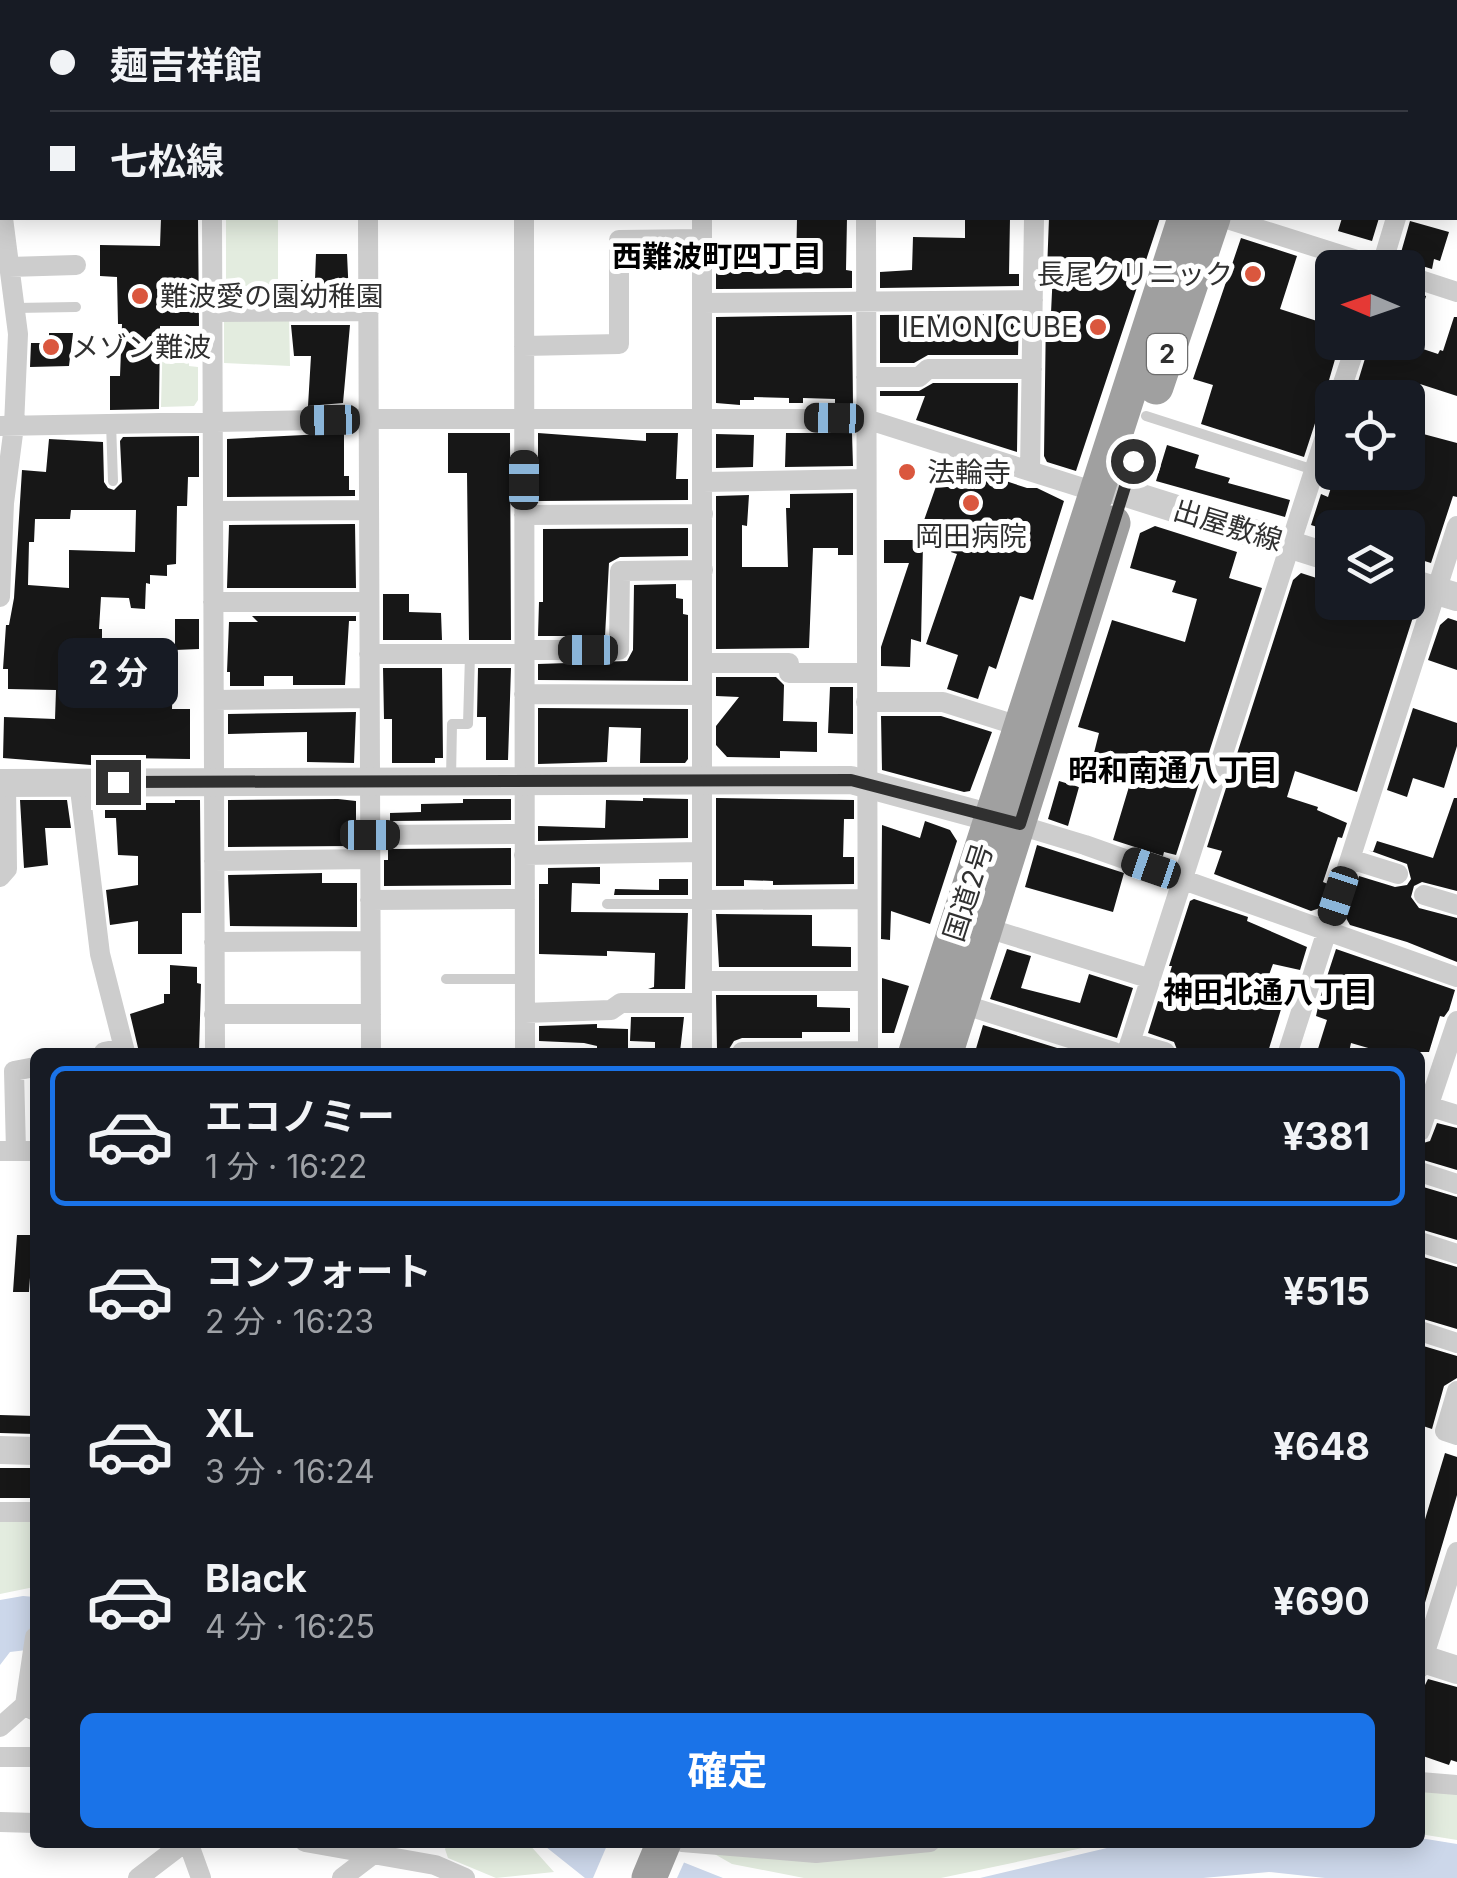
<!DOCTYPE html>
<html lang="ja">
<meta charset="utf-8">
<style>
body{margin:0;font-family:Inter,"Noto Sans JP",sans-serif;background:#242831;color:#f1f3f6;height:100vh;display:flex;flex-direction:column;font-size:38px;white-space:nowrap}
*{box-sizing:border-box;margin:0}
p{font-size:32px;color:#9ea1a6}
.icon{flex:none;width:55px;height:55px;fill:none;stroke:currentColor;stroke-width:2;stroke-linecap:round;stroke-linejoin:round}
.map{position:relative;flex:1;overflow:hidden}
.panel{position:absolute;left:30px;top:1048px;width:1395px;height:800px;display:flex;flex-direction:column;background:#171b24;border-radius:15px;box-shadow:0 5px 25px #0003}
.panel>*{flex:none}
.banner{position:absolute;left:0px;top:0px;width:1458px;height:220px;box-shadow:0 5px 25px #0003;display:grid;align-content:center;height:220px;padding:0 50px;background:#171b24}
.needle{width:65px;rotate:272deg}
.tools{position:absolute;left:1315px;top:250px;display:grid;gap:20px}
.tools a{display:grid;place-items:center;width:110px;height:110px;border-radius:15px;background:#171b24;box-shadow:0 5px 25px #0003;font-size:50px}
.end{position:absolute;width:45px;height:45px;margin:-22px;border:12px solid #303030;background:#fff;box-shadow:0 0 0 5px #fff}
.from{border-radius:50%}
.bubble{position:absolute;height:70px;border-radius:15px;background:#171b24;box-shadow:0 5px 25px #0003;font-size:32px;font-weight:700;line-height:70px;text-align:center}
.car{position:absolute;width:30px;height:60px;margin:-30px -15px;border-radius:12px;box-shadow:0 0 8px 2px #0007;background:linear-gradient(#222 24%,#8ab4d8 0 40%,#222 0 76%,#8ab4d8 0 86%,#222 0)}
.banner b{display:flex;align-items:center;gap:35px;height:95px;font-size:38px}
.banner b+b{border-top:2px solid #363941}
.banner i{width:25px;height:25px;background:#f1f3f6}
ul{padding:18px 0 0;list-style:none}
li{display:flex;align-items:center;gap:30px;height:140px;margin:0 20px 15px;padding:0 30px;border:5px solid transparent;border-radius:15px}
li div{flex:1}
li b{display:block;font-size:38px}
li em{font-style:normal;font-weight:700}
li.on{border-color:#1a73e8}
li>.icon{width:90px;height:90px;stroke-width:1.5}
.action{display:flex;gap:20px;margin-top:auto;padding:20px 50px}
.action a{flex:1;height:115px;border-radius:15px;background:#1a73e8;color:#fff;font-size:40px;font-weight:700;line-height:115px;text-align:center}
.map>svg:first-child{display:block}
.green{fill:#e3ecdf}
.water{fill:#ccd7ea}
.pier{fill:#fff}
.building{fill:#171717;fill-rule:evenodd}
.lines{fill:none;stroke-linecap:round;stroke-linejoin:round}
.service{stroke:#cdcdcd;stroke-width:10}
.pedestrian{stroke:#cdcdcd;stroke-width:15}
.minor{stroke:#cdcdcd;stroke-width:20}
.tertiary{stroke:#cdcdcd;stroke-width:28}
.trunk{stroke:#a0a0a0;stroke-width:35}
.route{stroke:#303030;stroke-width:12}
.poi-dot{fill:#da573e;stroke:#fff;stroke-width:4}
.labels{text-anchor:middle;stroke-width:10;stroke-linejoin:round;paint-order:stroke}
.shield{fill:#fff;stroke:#6e6e6e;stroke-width:2.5}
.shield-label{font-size:25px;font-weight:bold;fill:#303030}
.poi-label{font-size:28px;fill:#303030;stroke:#fff;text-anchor:start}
.street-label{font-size:28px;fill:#303030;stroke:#fff}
.neighbourhood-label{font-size:30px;font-weight:bold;fill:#000;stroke:#fff}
</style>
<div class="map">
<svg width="1457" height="1878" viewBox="0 0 1457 1878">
<rect width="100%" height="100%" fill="#fff"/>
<path class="green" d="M 226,218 L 278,218 L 278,299 L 226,299 Z
M 289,315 L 290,366 L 224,363 L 224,317 Z
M 163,330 L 189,330 L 189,366 L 198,367 L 198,400 L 194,406 L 161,407 Z
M 0,1519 L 35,1519 L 34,1587 L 0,1594 Z
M 1420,1789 L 1457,1793 L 1457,1840 L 1420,1834 Z
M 448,1843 L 528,1843 L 554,1872 L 496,1878 L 448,1858 L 445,1849 Z
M 986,1843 L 1106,1843 L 941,1878 L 804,1878 L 732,1864 L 711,1852 L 807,1861 Z"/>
<path class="water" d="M 23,1596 L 35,1597 L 35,1649 L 10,1652 L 0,1665 L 0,1600 Z
M 1420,1838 L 1457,1844 L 1457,1878 L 1325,1878 L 1269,1872 L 1203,1878 L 980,1878 L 1128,1843 L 1420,1842 Z
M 541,1843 L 635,1843 L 723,1878 L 585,1878 Z"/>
<path class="pier" d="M 648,1842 L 686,1858 L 677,1878 L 593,1878 L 608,1843 Z"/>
<path class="building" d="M 161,218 L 198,218 L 199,326 L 160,326 L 159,409 L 110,410 L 110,376 L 120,376 L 122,324 L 118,324 L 117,277 L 100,276 L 100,245 L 160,246 Z
M 797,218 L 847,218 L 846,270 L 852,271 L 852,288 L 716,289 L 716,270 L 796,270 Z
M 965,218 L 1010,218 L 1009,274 L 1019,274 L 1019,286 L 880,288 L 880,272 L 912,270 L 913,237 L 965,238 Z
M 1049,218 L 1160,218 L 1076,471 L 1047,462 L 1044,456 L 1046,313 L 1051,313 L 1053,271 L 1047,271 Z
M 1342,218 L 1379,218 L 1372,241 L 1338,231 Z
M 1410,221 L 1449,232 L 1440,261 L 1434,259 L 1432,269 L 1412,263 L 1398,263 Z
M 1241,238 L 1297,256 L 1280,309 L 1317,321 L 1329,281 L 1332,282 L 1332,342 L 1340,342 L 1325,394 L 1326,403 L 1319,411 L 1304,457 L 1201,424 L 1213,385 L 1193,379 Z
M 316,254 L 347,254 L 349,297 L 292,298 L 292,280 L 315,280 Z
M 1408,290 L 1426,296 L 1411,345 L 1438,354 L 1440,350 L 1443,351 L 1454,317 L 1457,317 L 1457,396 L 1420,384 L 1412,398 L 1353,398 L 1370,342 L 1408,342 Z
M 1019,314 L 1018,355 L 928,355 L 914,363 L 880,363 L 880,315 Z
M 852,315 L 853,405 L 835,404 L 835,399 L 803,398 L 803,403 L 789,403 L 789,398 L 754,397 L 754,400 L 740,400 L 740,405 L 716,403 L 716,317 Z
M 291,325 L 350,325 L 343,403 L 308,406 L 311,356 L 294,356 Z
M 49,333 L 73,333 L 69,366 L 30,367 L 31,343 L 49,343 Z
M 933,383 L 1018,383 L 1017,452 L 916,420 L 925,396 L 880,396 L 880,391 L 919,391 Z
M 1412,431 L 1457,443 L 1457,497 L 1453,496 L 1431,563 L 1408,556 L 1408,528 L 1331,528 L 1330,531 L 1311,525 L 1321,494 L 1328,497 L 1336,472 L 1408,472 L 1408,446 Z
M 344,433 L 344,476 L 349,476 L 349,490 L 355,490 L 355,496 L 227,497 L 227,439 Z
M 448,433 L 510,433 L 511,640 L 469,640 L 467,473 L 448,473 Z
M 538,433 L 646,441 L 646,433 L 678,433 L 676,479 L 688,479 L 688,500 L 538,501 Z
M 786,433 L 852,433 L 853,466 L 785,467 Z
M 716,434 L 754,435 L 753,467 L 716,468 Z
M 199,436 L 199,477 L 188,477 L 187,506 L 177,506 L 176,564 L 167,565 L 167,576 L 150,575 L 150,584 L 146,583 L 145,609 L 131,608 L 129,598 L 101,597 L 99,629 L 102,629 L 102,679 L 173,677 L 172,709 L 190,709 L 190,759 L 121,758 L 121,765 L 91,765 L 3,758 L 4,717 L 55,719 L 56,690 L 8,689 L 8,669 L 3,669 L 6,625 L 9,625 L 14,598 L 22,470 L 46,472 L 49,439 L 103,442 L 104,482 L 108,488 L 114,490 L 122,482 L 120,441 L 123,437 ZM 71,510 L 136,510 L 135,552 L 69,550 L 69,588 L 28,585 L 29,542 L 34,542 L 35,519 L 70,519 Z
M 1167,445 L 1199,455 L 1195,468 L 1230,478 L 1228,483 L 1290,500 L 1285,517 L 1156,481 Z
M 945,461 L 1027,488 L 1037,488 L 1064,501 L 1033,600 L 1020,596 L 996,669 L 989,666 L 978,699 L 947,689 L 958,655 L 926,644 L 957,554 L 923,543 L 921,642 L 911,639 L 910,667 L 881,666 L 881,647 L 909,563 L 884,563 L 884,540 L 917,540 Z
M 853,493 L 853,555 L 838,555 L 838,548 L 813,548 L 809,648 L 716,649 L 716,496 L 749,495 L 747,526 L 742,525 L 742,567 L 788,567 L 786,508 L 790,508 L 790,494 Z
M 355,524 L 356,588 L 227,588 L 229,525 Z
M 1155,526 L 1237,552 L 1229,578 L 1262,588 L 1176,855 L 1164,852 L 1163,856 L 1113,840 L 1134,770 L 1130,769 L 1131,763 L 1094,753 L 1099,733 L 1078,727 L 1112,620 L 1185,642 L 1197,599 L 1172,592 L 1176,581 L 1130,568 L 1140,533 Z
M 688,528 L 688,556 L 620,557 L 609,563 L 605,636 L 538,636 L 539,602 L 543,602 L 543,529 Z
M 1301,573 L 1332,583 L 1332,602 L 1404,602 L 1414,614 L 1357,792 L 1295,771 L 1287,797 L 1318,807 L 1317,810 L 1347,823 L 1342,838 L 1338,837 L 1323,882 L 1328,884 L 1320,908 L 1311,911 L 1214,874 L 1222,851 L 1207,847 L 1293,580 Z
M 676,584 L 676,598 L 683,599 L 683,614 L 688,615 L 688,681 L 538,680 L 538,664 L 627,661 L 633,650 L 634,585 Z
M 383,594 L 409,594 L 409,612 L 441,613 L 442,640 L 383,640 Z
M 252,616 L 356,616 L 356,621 L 349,621 L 345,685 L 293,685 L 293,676 L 264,676 L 264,686 L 230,686 L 230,672 L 227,672 L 229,622 L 258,622 Z
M 1448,618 L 1457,621 L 1457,670 L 1428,660 L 1440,625 Z
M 175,619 L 199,619 L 199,649 L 175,650 Z
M 383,668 L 442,668 L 443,758 L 435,758 L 435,763 L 392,763 L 392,719 L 384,719 Z
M 478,668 L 511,668 L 508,760 L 486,760 L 486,717 L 477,717 Z
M 716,677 L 776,677 L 784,685 L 783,721 L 817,722 L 817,752 L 780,751 L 780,758 L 727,757 L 716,745 L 716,726 L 739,697 L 716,696 Z
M 830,687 L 853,687 L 853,734 L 828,733 Z
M 538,708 L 688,709 L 688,759 L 685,763 L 640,763 L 641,728 L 609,727 L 607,762 L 538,764 Z
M 1413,708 L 1457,723 L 1457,746 L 1444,788 L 1413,778 L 1407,797 L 1387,790 Z
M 356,712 L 354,763 L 307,762 L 307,732 L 228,734 L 228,714 Z
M 881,716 L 941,716 L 992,732 L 970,791 L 964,792 L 882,770 Z
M 1059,781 L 1079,787 L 1068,826 L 1048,819 Z
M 643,798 L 688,799 L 688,838 L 538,841 L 538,826 L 605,828 L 606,800 L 643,801 Z
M 716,798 L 854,800 L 854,819 L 844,819 L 843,857 L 854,857 L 854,884 L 773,885 L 773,881 L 744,880 L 744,886 L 716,886 Z
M 1454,798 L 1457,798 L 1457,891 L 1422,882 L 1414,886 L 1411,897 L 1419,908 L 1457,918 L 1457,962 L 1407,942 L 1350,925 L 1346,918 L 1359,876 L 1395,887 L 1407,885 L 1411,879 L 1407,864 L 1368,850 L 1373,852 L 1377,841 L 1433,858 Z
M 338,799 L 356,801 L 356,836 L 350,836 L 350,846 L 228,847 L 228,800 Z
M 463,799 L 511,799 L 511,820 L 390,821 L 390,813 L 421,812 L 421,804 L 463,803 Z
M 20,800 L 67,800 L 71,828 L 45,828 L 48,865 L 24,868 Z
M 175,800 L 200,800 L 201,913 L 182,913 L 182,954 L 138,954 L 138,921 L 110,925 L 106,890 L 138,885 L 138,856 L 118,855 L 116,818 L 105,818 L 105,803 L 175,803 Z
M 925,821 L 950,830 L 957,841 L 930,924 L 891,911 L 890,940 L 881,939 L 882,825 L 920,838 Z
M 1037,845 L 1124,873 L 1113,912 L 1025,887 Z
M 511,848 L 511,885 L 384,886 L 384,860 L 388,860 L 388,849 Z
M 600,867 L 600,884 L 572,883 L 571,912 L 688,913 L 685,989 L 648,989 L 654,987 L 655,953 L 607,951 L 607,956 L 539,954 L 539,884 L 548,884 L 548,868 Z
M 322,873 L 322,883 L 357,883 L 357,927 L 230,926 L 228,875 Z
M 659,879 L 688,879 L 688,895 L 614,895 L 615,889 L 659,890 Z
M 1194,899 L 1248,917 L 1247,921 L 1307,947 L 1300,970 L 1273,964 L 1260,999 L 1282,1006 L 1268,1052 L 1178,1052 L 1174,1042 L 1148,1033 L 1158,1001 L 1161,1002 L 1172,966 L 1169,966 L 1190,901 Z
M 716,914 L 812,915 L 812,946 L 851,947 L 851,967 L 719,967 Z
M 1007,949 L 1031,956 L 1021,988 L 1080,1003 L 1089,974 L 1133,988 L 1117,1038 L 990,999 Z
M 1336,949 L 1455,990 L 1449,1010 L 1444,1017 L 1440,1016 L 1429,1052 L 1382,1052 L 1351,1043 L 1349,1052 L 1317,1052 L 1327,1020 L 1316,1016 L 1320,998 Z
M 170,965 L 197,967 L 197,983 L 201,984 L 199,1052 L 139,1052 L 130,1014 L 164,1003 L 164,994 L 170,994 Z
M 882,978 L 909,986 L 894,1033 L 882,1033 Z
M 716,995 L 817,995 L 817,1007 L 850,1008 L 850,1032 L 802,1032 L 802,1038 L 742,1038 L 734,1041 L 729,1049 L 717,1049 Z
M 631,1017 L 684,1017 L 680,1052 L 655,1052 L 655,1042 L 630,1041 Z
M 597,1024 L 597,1028 L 628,1029 L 628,1051 L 597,1050 L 597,1046 L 584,1043 L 539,1041 L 539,1026 Z
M 983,1025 L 1070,1052 L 975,1052 Z
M 1437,1123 L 1457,1128 L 1457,1170 L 1420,1159 L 1420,1144 L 1430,1141 Z
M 1420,1186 L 1457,1197 L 1457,1240 L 1420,1229 Z
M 17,1235 L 33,1235 L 29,1292 L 13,1292 Z
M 1420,1256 L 1457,1267 L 1457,1329 L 1420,1318 Z
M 1420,1345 L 1457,1356 L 1457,1378 L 1444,1386 L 1432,1429 L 1420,1425 Z
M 0,1415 L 35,1416 L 35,1434 L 0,1433 Z
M 1445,1453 L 1457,1457 L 1457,1495 L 1424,1606 L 1420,1606 L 1420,1536 Z
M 0,1468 L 35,1468 L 35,1498 L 0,1498 Z
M 1428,1679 L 1457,1687 L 1457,1762 L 1451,1760 L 1449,1765 L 1420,1755 L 1420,1695 Z"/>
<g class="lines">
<path class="service" d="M 0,159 L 2,158
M 15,308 L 76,307
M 1146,416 L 1314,470
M 111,423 L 113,481
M 451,779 L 452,724 L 468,724 L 470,655
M 607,904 L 701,904
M 446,979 L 525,979"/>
<path class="pedestrian" d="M 1364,0 L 1373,2"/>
<path class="minor" d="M 209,0 L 209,2
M 367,0 L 367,2
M 476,0 L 479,2
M 524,0 L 524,2
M 680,2 L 869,0
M 1038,2 L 1038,0
M 0,25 L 2,25
M 1455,32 L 1457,26
M 0,187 L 2,213
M 212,218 L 215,1052
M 368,218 L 371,1052
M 524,218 L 525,1052
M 702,218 L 702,1052
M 866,218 L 868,1052
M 1224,218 L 1382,268
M 9,267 L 76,265
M 1381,268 L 1396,218
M 1408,276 L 1457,292
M 702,303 L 1033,300
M 212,312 L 369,311
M 524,346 L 619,344 L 619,240 L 702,239
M 866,377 L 919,377 L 928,369 L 1032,369
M 1338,398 L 1357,342
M 0,426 L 369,419 L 866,419 L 1080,487 L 1099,488
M 1030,471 L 1034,218
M 703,482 L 866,479
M 213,511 L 369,510
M 524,515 L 703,514
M 0,597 L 4,503 L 14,426 L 18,334 L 3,218
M 213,602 L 369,602
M 524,650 L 619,650 L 620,571 L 703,570
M 369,654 L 524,654
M 703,663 L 789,663 L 789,673 L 866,673
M 524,694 L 702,695
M 214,700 L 369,698
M 866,702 L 943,702 L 1022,727
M 79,781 L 100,954 L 125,1052
M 1009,822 L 1085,845 L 1457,977
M 370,835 L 524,834
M 524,855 L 702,852
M 1350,859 L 1398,874
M 214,861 L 370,859
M 0,877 L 7,869 L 6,783
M 1424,895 L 1457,905
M 370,900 L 525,899
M 702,900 L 867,899
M 987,928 L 1151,979
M 214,942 L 370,941
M 702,981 L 867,981
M 962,1004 L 1114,1052
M 525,1013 L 611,1010 L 621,1003 L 702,1003
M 214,1014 L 371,1014
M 1130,1042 L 1165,1052
M 104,1052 L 124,1048
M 742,1052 L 868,1051
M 1127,1052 L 1332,415
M 1288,1052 L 1457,526
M 1428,1106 L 1457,1115
M 1420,1131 L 1457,1021
M 0,1151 L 35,1151
M 16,1151 L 14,1071 L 35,1067
M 1420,1172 L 1457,1184
M 1420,1242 L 1457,1254
M 1420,1331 L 1457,1343
M 1457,1391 L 1445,1431 L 1457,1435
M 0,1512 L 35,1512
M 1420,1668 L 1457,1552
M 25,1705 L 35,1637
M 0,1727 L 25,1705 L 33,1710
M 0,1757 L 35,1757
M 1420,1782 L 1457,1785
M 0,1822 L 35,1823
M 188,1842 L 201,1878
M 305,1842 L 435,1865 L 465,1878
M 682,1842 L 816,1853 L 930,1842
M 138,1878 L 185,1842
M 342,1878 L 372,1855"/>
<path class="tertiary" d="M 1099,488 L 1123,492 L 1332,558
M 1408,582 L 1457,597
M 0,783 L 851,780 L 992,818
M 0,1450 L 35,1451
M 1420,1658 L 1457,1670"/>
<path class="trunk" d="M 1253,2 L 1254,0
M 1285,2 L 1285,0
M 1156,387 L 1213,218
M 916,1052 L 1185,218
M 946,1052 L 1113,523
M 649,1878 L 664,1842"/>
</g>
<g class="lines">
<path class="route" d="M 118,782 L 851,780 L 1020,824 L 1133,461"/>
</g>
<g class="poi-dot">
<circle cx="1253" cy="274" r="10"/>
<circle cx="140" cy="296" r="10"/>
<circle cx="1098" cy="327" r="10"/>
<circle cx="51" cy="347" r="10"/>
<circle cx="907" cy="472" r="10"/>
<circle cx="971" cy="503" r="10"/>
</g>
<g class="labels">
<rect class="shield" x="1147" y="334" width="40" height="40" rx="8"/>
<g class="shield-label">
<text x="1167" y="363">2</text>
</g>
<g class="poi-label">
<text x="1233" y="284" text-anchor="end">長尾クリニック</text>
<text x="160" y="306">難波愛の園幼稚園</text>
<text x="1078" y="337" text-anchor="end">IEMON CUBE</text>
<text x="71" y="357">メゾン難波</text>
<text x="927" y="482">法輪寺</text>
<text x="971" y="546" text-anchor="middle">岡田病院</text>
</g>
<g class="street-label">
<text transform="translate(1228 525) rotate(17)" y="10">出屋敷線</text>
<text transform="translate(968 892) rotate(-72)" y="10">国道2号</text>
</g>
<g class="neighbourhood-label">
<text x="717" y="267">西難波町四丁目</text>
<text x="1173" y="781">昭和南通八丁目</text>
<text x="1268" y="1003">神田北通八丁目</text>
</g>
</g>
</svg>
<div class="tools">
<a><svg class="needle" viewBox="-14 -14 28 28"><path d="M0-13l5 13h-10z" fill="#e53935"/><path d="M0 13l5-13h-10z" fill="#9ea1a6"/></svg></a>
<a><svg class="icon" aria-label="locate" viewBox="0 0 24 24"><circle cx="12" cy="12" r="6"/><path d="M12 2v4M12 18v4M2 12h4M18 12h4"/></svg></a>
<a><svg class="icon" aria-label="layers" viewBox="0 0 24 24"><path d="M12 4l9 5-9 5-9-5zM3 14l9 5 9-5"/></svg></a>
</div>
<i class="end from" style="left:1133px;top:461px"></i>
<i class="end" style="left:118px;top:782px"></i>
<div class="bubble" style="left:58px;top:638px;width:120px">2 分</div>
<i class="car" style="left:834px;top:418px;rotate:271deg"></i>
<i class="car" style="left:330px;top:420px;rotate:269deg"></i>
<i class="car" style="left:524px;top:480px;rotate:0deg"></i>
<i class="car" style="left:588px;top:650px;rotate:270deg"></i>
<i class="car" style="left:370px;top:835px;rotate:90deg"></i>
<i class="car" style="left:1151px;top:868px;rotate:289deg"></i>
<i class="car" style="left:1338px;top:896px;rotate:198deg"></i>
<div class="banner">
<b><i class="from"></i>麺吉祥館</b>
<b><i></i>七松線</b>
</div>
<section class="panel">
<ul>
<li class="on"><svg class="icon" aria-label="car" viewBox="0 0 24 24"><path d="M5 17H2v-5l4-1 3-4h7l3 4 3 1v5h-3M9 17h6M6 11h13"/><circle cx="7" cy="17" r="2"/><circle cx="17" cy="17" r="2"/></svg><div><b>エコノミー</b><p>1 分 · 16:22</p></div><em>¥381</em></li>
<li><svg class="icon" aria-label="car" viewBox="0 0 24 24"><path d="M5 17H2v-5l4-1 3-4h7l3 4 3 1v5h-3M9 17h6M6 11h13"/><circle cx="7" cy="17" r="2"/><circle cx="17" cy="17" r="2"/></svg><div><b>コンフォート</b><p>2 分 · 16:23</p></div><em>¥515</em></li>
<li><svg class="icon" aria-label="car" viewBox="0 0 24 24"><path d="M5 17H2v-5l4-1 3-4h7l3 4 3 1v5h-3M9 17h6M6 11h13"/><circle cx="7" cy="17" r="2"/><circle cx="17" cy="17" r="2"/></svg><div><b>XL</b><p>3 分 · 16:24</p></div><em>¥648</em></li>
<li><svg class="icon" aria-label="car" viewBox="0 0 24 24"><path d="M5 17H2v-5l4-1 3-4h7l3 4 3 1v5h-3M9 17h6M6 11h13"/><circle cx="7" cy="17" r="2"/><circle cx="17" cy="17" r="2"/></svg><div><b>Black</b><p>4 分 · 16:25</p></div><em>¥690</em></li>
</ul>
<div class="action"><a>確定</a></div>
</section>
</div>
